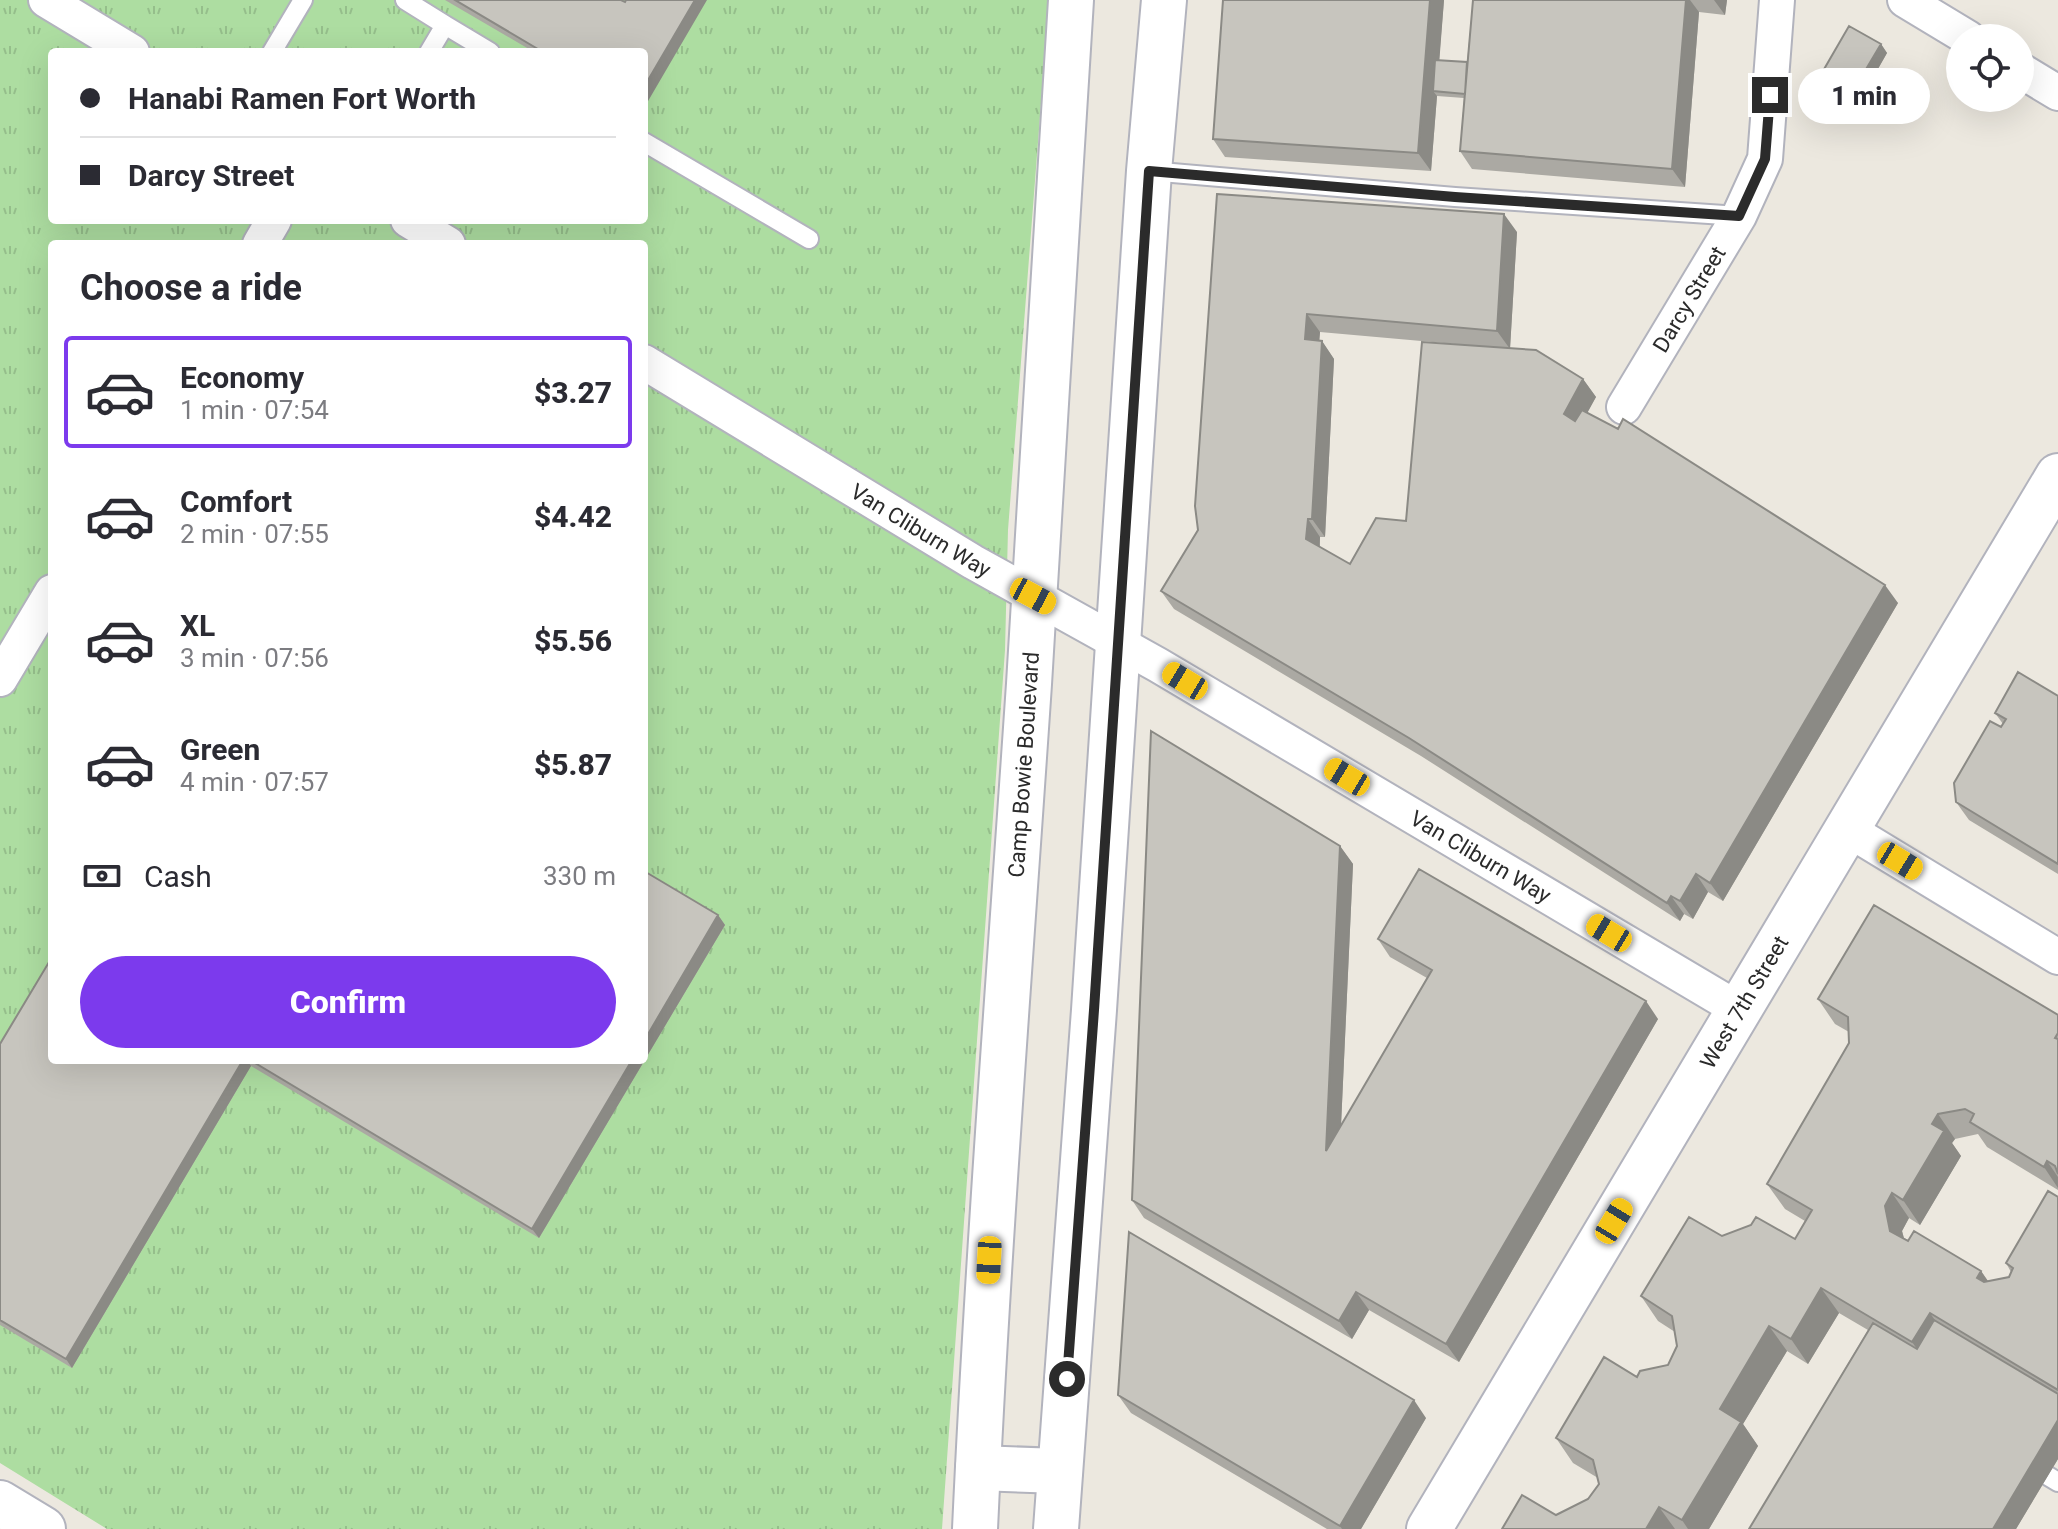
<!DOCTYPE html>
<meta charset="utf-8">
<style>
body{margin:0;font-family:Roboto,sans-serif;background:#f2f2f3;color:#2b2b33;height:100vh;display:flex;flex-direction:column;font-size:30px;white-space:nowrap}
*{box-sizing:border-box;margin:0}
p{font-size:26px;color:#7c7c81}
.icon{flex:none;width:44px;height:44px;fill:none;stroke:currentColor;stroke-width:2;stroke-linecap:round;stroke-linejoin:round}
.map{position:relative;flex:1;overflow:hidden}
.details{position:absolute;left:48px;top:240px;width:600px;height:824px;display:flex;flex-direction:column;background:#fff;border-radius:8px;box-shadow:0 8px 32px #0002}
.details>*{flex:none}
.banner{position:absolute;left:48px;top:48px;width:600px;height:176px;border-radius:8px;box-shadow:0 8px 32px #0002;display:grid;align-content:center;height:176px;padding:0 32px;background:#fff}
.fabs{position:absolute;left:1946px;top:24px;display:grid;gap:16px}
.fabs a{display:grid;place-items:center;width:88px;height:88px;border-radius:50%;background:#fff;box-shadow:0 8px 32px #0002;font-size:40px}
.end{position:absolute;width:36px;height:36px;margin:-18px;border:10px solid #2b2b2b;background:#fff;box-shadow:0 0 0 4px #fff}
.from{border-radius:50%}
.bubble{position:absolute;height:56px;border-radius:28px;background:#fff;box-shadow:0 8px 32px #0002;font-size:26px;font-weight:800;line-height:56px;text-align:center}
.car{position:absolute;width:24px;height:48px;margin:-24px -12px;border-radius:10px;box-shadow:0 0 6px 2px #0007;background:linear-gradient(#f5c518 24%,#345 0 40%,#f5c518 0 76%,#345 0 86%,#f5c518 0)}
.banner b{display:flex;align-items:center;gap:28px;height:76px;font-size:30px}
.banner b+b{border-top:2px solid #e1e1e2}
.banner i{width:20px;height:20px;background:#2b2b33}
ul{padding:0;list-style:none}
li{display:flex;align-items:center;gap:24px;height:112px;margin:0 16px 12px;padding:0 16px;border:4px solid transparent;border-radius:8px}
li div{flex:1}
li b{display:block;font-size:30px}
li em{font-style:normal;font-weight:800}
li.selected{border-color:#7c3aed}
li>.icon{width:72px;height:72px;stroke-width:1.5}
h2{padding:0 32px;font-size:36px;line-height:96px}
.pay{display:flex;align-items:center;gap:20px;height:88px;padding:0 32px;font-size:30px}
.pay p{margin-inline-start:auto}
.cta{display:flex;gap:16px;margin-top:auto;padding:16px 32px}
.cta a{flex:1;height:92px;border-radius:48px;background:#7c3aed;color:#fff;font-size:32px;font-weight:800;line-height:92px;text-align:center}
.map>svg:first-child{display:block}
.park{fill:url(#park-tufts);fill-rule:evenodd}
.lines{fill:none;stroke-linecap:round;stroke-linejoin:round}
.service-casing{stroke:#b2b3bd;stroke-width:22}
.minor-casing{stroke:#b2b3bd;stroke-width:38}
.tertiary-casing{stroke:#b2b3bd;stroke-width:48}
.secondary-casing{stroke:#b2b3bd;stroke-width:48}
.service{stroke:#fff;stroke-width:18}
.minor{stroke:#fff;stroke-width:34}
.tertiary{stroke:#fff;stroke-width:44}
.secondary{stroke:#fff;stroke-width:44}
.wall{fill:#aba9a3;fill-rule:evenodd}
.shaded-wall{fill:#8b8a85}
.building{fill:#c7c5be;stroke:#8b8a85;stroke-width:2}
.route{stroke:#2b2b2b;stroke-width:10}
.labels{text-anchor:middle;stroke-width:8;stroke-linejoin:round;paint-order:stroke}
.street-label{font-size:22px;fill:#2b2b2b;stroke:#fff}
</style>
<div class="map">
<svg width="2058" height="1529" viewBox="0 0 2058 1529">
<defs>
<pattern id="park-tufts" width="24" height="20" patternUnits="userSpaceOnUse" patternTransform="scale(2)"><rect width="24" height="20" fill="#addda1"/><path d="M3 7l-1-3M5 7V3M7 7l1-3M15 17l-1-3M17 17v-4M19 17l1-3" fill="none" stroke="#95be8b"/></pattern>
</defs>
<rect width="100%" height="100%" fill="#ece8df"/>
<path class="park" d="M 0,0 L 1049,0 L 1008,530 L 1005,650 L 942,1529 L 107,1529 L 0,1463 ZM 52,52 L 644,52 L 644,220 L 52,220 ZM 52,244 L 644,244 L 644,1060 L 52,1060 Z"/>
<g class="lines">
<defs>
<path id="service" d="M 405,0 L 445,25 L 429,52
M 445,25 L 490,52
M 272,52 L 303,0
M 644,142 L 809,239
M 1149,171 L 1455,197 L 1739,216
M 2048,1476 L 2058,1482"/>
<g id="minor">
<path d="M 46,0 L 132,52"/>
<path d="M 1905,0 L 1968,38"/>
<path d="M 2020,70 L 2058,93"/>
<path d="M 408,220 L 448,244"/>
<path d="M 260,244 L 274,220"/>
<path id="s1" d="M 644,362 L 973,562 L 1158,665 L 1740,1010"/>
<path id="s2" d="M 1624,407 L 1739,216 L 1765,159 L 1777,0"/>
<path d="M 0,679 L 52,592"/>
<path d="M 1847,829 L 2058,957"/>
</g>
<g id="tertiary">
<path id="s3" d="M 1429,1529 L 2058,476"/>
</g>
<g id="secondary">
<path d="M 978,1468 L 1060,1471"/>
<path d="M 0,1503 L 43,1529"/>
<path id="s4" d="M 975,1529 C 988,1247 1010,966 1029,684 C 1044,456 1055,228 1071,0"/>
<path d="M 1056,1529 L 1094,1010 L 1149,171 L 1164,0"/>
</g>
</defs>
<use href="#service" class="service-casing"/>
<use href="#minor" class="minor-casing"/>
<use href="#tertiary" class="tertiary-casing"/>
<use href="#secondary" class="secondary-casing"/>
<use href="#service" class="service"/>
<use href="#minor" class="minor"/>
<use href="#tertiary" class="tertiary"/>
<use href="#secondary" class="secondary"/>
</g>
<path class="wall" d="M 445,0 L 621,0 L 644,52 L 534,52 Z
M 1223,0 L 1444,0 L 1439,60 L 1467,62 L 1473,0 L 1727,0 L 1725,15 L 1699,12 L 1685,187 L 1472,169 L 1460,151 L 1464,98 L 1437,96 L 1431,171 L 1225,157 L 1213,139 Z
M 1881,44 L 1887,53 L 1850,118 L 1818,100 L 1812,90 Z
M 1217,194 L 1517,232 L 1510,348 L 1583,379 L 1596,397 L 1587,412 L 1898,603 L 1723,901 L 1708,892 L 1693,919 L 1684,914 L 1680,921 L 1421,756 L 1174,609 L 1161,591 L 1198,530 ZM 1320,332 L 1489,347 L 1406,521 L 1350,564 L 1320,547 L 1320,537 L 1325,537 L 1334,359 L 1322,341 L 1319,341 Z
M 2058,696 L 2058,874 L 1969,820 L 1956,802 L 2003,724 L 1995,713 Z
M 1340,846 L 1353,864 L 1341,1126 L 1427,978 L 1390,957 L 1378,939 L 1658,1019 L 1459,1362 L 1369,1310 L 1352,1339 L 1144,1218 L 1132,1200 Z
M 718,915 L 725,925 L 539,1238 L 251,1066 L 72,1368 L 0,1325 L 0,1044 L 52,1060 L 644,1060 Z
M 1818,999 L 2058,1015 L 2058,1190 L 1987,1147 L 1978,1134 L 1955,1139 L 1952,1143 L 1961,1156 L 1920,1225 L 1909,1218 L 1902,1231 L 1904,1238 L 1981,1271 L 1988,1281 L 2009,1277 L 2011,1272 L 2006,1263 L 2058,1197 L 2058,1459 L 2016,1529 L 1749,1529 L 1868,1330 L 1839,1313 L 1808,1364 L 1787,1351 L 1743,1424 L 1758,1446 L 1709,1529 L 1502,1529 L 1556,1515 L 1588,1499 L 1599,1484 L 1598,1478 L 1573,1463 L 1556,1438 L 1637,1377 L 1668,1365 L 1677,1346 L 1675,1332 L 1658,1321 L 1641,1296 L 1722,1236 L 1795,1239 L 1805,1221 L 1785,1209 L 1767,1184 L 1849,1043 L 1849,1032 L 1835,1024 Z
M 1118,1395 L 1426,1418 L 1361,1529 L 1327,1529 L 1131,1413 Z"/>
<path class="shaded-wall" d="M 695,0 L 707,0 L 644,108 L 644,87 Z
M 1430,0 L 1444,0 L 1437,91 L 1433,91 L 1437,96 L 1431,171 L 1418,153 Z
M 1686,0 L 1690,0 L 1699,12 L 1685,187 L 1672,169 Z
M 1714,0 L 1727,0 L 1725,15 Z
M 1881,44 L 1887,53 L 1850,118 L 1843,108 Z
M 1504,214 L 1517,232 L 1510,349 L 1497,331 Z
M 1307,314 L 1320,332 L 1318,357 L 1305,339 Z
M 1322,341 L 1334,359 L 1325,537 L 1312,519 Z
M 1583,379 L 1596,397 L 1577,432 L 1564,414 Z
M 1308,519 L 1320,537 L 1319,557 L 1306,539 Z
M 1885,585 L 1898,603 L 1723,901 L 1710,883 Z
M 1340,846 L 1353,864 L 1339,1169 L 1326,1151 Z
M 1696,874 L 1708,892 L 1693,919 L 1680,901 Z
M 1671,896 L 1684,914 L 1680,921 L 1667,903 Z
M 718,915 L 725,925 L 539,1238 L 532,1229 L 632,1060 L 644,1060 L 644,1041 Z
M 1646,1001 L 1658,1019 L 1459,1362 L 1446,1344 Z
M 243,1060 L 247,1060 L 251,1066 L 72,1368 L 66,1359 Z
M 1938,1114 L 1955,1139 L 1952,1143 L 1961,1156 L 1920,1225 L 1903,1200 L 1932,1124 Z
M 2047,1161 L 2058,1177 L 2058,1188 L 2044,1167 Z
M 1892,1193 L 1909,1218 L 1902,1231 L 1908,1255 L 1890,1231 L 1885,1206 Z
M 1981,1271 L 1998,1296 L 1977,1278 Z
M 1821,1288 L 1839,1313 L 1808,1364 L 1791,1339 Z
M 1356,1292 L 1369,1310 L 1352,1339 L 1339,1321 Z
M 1930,1313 L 1947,1338 L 1930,1367 L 1912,1342 Z
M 1769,1326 L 1787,1351 L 1743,1424 L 1758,1446 L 1709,1529 L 1688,1529 L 1682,1520 L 1720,1409 Z
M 1414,1400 L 1426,1418 L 1361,1529 L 1342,1529 L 1340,1526 Z
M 2058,1420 L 2058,1459 L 2016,1529 L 1993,1529 Z
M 1659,1507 L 1675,1529 L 1646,1529 Z"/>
<path class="building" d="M 455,0 L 621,0 L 625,2 L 626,0 L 695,0 L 644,87 L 644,52 L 543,52 Z
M 1223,0 L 1430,0 L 1418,153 L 1213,139 Z
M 1473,0 L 1686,0 L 1672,169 L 1460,151 Z
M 1849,26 L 1881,44 L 1843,108 L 1812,90 Z
M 1435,60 L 1467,62 L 1465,94 L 1433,91 Z
M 1217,194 L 1504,214 L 1497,331 L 1307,314 L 1305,339 L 1322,341 L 1312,519 L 1308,519 L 1306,539 L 1350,564 L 1376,518 L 1406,521 L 1422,342 L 1536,350 L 1583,379 L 1564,414 L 1575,421 L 1582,410 L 1618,429 L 1623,419 L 1885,585 L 1710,883 L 1696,874 L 1680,901 L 1671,896 L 1667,903 L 1409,738 L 1161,591 L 1198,530 L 1195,506 Z
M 2018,672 L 2058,696 L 2058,864 L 1956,802 L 1954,783 L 1990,721 L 2001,727 L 2006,719 L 1995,713 Z
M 1151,731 L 1340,846 L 1326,1151 L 1432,970 L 1378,939 L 1419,869 L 1646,1001 L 1446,1344 L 1356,1292 L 1339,1321 L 1132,1200 Z
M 644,871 L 718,915 L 644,1041 Z
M 1874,905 L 2058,1015 L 2058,1033 L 2055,1038 L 2058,1039 L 2058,1174 L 2055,1166 L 2047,1161 L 2044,1167 L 1970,1122 L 1974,1114 L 1965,1109 L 1938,1114 L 1932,1124 L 1944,1131 L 1903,1200 L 1892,1193 L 1885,1206 L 1890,1231 L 1908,1241 L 1914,1231 L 1981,1271 L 1977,1278 L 1984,1282 L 2009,1277 L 2013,1268 L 2006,1263 L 2048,1191 L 2058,1197 L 2058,1390 L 1930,1313 L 1912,1342 L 1821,1288 L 1791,1339 L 1769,1326 L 1720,1409 L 1741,1422 L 1682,1520 L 1659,1507 L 1646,1529 L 1502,1529 L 1522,1495 L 1556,1515 L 1588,1499 L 1599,1484 L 1593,1460 L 1556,1438 L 1604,1357 L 1637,1377 L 1640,1371 L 1668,1365 L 1677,1346 L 1672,1316 L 1641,1296 L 1689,1217 L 1722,1236 L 1751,1225 L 1756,1217 L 1795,1239 L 1812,1210 L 1767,1184 L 1849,1043 L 1848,1017 L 1818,999 Z
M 52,957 L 52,1060 L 243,1060 L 66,1359 L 0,1320 L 0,1044 Z
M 250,1060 L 632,1060 L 532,1229 Z
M 1129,1232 L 1414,1400 L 1340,1526 L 1118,1395 Z
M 1934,1320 L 2058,1394 L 2058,1420 L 1993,1529 L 1749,1529 L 1873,1323 L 1917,1349 Z"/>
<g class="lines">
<path class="route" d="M 1067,1379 L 1094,1010 L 1149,171 L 1455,197 L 1739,216 L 1765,159 L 1770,95"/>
</g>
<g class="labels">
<g class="street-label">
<text dy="8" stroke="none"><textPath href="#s2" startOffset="126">Darcy Street</textPath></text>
<text dy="8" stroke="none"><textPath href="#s1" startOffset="324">Van Cliburn Way</textPath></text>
<text dy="8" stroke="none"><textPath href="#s4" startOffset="766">Camp Bowie Boulevard</textPath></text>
<text dy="8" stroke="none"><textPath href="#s1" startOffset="972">Van Cliburn Way</textPath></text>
<text dy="8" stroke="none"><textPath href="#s3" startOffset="614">West 7th Street</textPath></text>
</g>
</g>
</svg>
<div class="fabs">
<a><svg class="icon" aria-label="locate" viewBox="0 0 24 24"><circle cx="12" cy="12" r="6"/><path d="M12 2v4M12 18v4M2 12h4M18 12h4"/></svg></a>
</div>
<i class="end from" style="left:1067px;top:1379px"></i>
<i class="end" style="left:1770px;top:95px"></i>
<div class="bubble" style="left:1798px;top:68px;width:132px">1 min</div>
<i class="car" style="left:1033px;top:596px;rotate:118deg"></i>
<i class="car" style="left:1185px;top:681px;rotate:301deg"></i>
<i class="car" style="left:1347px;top:777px;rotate:301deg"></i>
<i class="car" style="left:1900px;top:861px;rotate:121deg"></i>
<i class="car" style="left:1609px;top:933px;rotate:301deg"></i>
<i class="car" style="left:1614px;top:1221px;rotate:31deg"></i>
<i class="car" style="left:989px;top:1260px;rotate:183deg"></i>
<div class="banner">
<b><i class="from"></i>Hanabi Ramen Fort Worth</b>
<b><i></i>Darcy Street</b>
</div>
<section class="details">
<h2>Choose a ride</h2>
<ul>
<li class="selected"><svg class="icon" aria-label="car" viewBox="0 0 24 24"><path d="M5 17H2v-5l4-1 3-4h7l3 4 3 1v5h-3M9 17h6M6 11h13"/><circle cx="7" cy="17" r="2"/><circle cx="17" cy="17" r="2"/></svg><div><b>Economy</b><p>1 min · 07:54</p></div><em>$3.27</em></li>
<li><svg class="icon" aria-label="car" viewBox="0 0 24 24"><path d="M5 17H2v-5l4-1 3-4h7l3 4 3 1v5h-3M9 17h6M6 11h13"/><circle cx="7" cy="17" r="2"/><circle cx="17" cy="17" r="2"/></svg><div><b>Comfort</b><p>2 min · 07:55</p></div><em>$4.42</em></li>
<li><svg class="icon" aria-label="car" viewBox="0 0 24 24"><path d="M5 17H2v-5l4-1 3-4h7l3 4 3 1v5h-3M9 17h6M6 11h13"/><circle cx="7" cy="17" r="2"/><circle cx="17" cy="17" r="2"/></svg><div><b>XL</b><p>3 min · 07:56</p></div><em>$5.56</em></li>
<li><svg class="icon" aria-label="car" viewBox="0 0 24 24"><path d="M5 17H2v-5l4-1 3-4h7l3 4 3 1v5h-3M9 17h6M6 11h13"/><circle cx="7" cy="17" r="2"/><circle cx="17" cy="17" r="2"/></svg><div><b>Green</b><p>4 min · 07:57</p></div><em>$5.87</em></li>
</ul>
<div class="pay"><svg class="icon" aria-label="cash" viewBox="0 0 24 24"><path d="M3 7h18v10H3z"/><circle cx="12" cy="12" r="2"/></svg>Cash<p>330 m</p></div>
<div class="cta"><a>Confirm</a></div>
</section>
</div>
